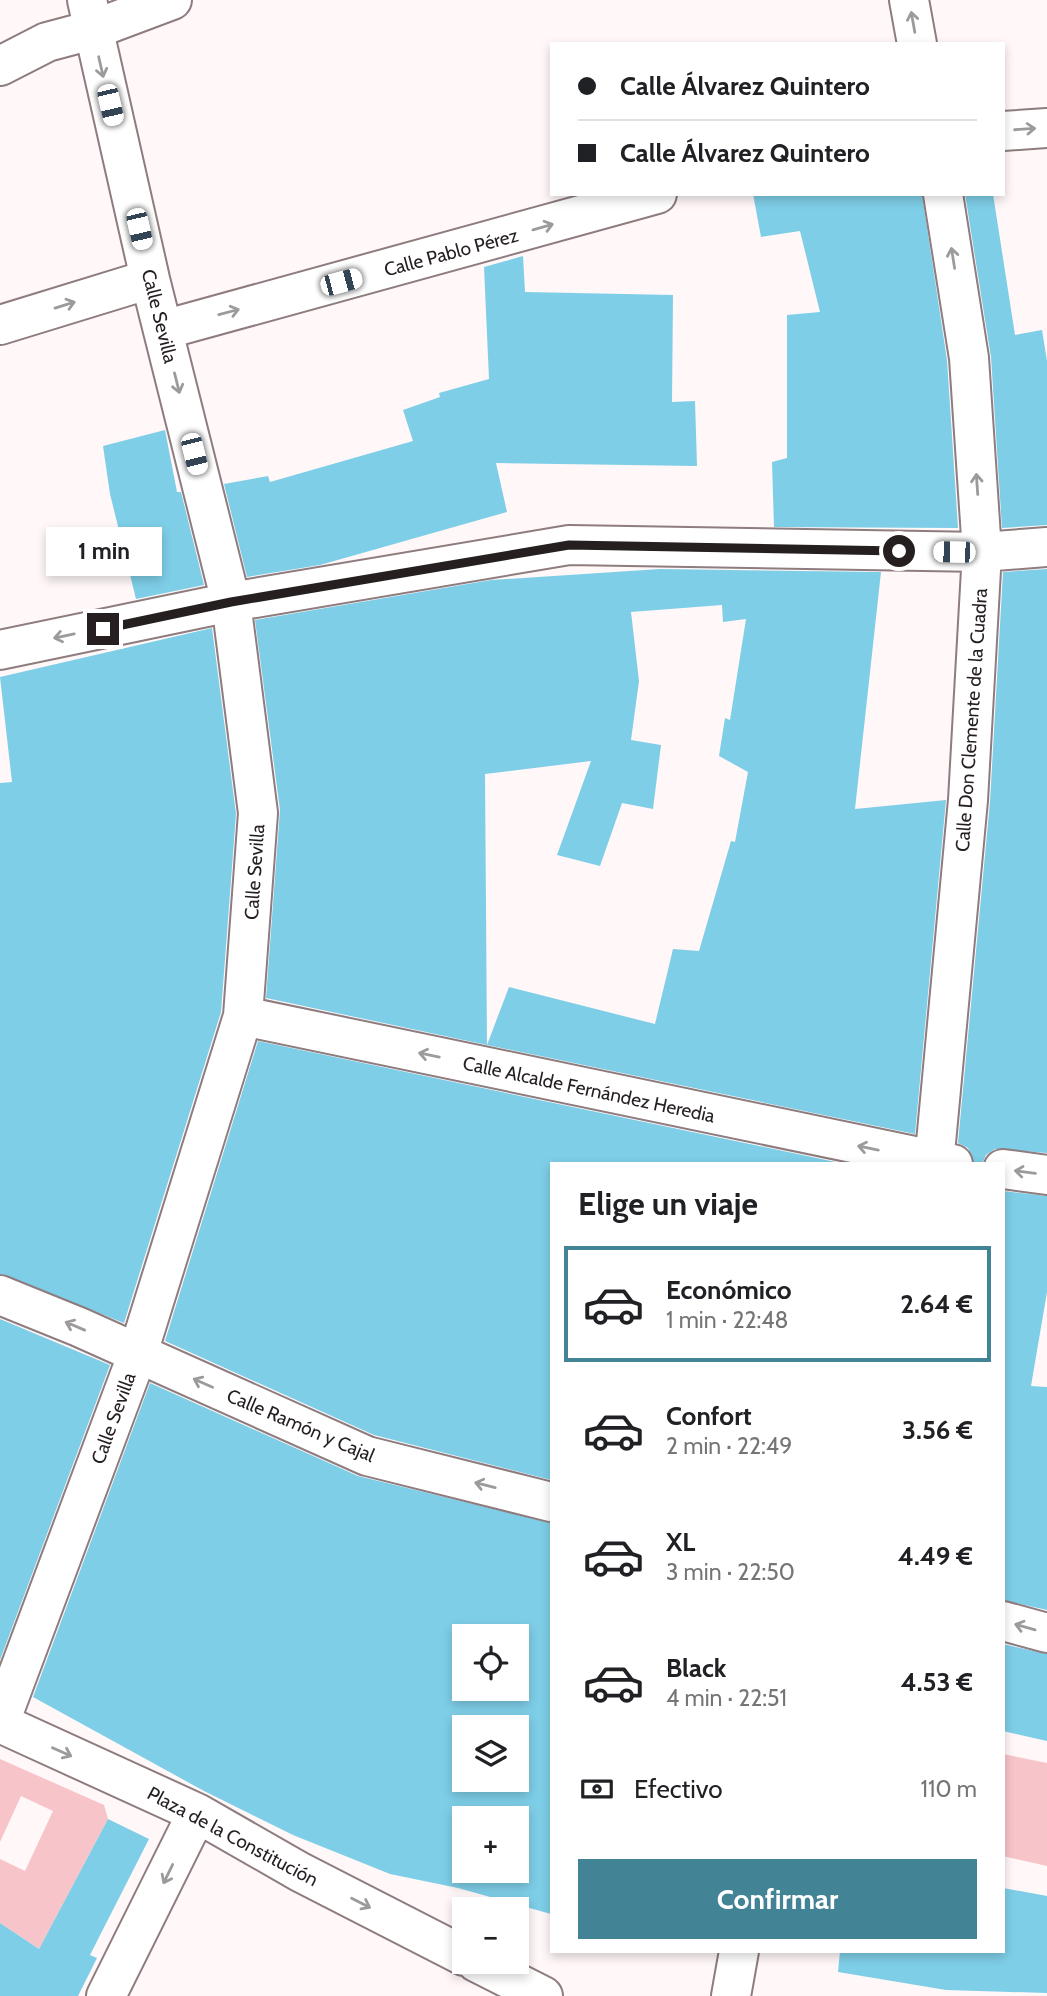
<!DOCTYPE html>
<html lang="es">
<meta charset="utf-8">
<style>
body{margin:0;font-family:Cabin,sans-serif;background:#f6f6f6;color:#202124;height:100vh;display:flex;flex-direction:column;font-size:26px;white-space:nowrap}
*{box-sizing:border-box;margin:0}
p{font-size:23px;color:#757577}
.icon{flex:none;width:38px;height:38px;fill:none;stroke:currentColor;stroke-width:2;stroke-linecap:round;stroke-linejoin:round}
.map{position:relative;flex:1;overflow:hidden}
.drawer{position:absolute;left:550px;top:1162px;width:455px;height:791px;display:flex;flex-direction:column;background:#fff;border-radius:0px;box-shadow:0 4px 10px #0003}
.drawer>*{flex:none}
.banner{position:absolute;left:550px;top:42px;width:455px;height:154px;border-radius:0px;box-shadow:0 4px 10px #0003;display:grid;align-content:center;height:154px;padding:0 28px;background:#fff}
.buttons{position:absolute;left:452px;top:1624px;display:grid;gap:14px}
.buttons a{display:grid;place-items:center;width:77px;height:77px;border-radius:0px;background:#fff;box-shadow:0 4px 10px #0003;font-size:35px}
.end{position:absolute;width:32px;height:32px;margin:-16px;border:9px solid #261f20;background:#fff;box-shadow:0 0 0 4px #fff}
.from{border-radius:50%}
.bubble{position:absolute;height:49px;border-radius:0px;background:#fff;box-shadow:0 4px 10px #0003;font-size:23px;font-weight:700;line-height:49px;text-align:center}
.car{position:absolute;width:21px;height:42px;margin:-21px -10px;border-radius:9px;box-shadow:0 0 5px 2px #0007;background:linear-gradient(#fff 24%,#345 0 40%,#fff 0 76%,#345 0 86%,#fff 0)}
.banner b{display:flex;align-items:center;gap:24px;height:66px;font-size:26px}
.banner b+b{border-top:2px solid #e0e0e0}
.banner i{width:18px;height:18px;background:#202124}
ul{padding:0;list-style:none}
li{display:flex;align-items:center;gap:21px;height:116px;margin:0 14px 10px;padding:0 14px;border:4px solid transparent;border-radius:0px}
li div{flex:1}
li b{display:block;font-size:26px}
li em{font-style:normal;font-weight:700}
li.current{border-color:#428396}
li>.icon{width:63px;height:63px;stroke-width:1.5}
h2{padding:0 28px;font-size:32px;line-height:84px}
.pay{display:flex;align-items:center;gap:18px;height:77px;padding:0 28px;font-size:26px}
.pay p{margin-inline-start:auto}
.action{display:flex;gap:14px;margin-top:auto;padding:14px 28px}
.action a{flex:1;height:80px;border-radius:0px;background:#428396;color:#fff;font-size:28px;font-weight:700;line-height:80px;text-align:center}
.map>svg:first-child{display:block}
.green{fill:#f7c4ca}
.building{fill:#7ecee7;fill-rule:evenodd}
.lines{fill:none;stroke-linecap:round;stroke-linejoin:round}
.minor-casing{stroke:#8e7c7e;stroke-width:42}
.minor{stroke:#fff;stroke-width:38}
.oneway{stroke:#9d9a9b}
.route{stroke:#261f20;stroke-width:9}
.labels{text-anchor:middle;stroke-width:7;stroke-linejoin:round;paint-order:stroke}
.street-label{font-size:19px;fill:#261f20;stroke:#fff}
</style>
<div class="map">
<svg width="1047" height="1996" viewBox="0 0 1047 1996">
<rect width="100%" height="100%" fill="#fff7f8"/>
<path class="green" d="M 1003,1754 L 1047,1763 L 1047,1866 L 1003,1856 Z
M 0,1759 L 104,1805 L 108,1819 L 39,1949 L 0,1923 L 0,1859 L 25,1871 L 53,1811 L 21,1796 L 0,1842 Z"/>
<path class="building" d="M 753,194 L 922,194 L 947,360 L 958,528 L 774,527 L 772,462 L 787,458 L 787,315 L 820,312 L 800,231 L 761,237 Z
M 965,194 L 993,194 L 1015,335 L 1042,330 L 1047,361 L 1047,525 L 1002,528 L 991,357 Z
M 523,256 L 525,292 L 673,295 L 672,402 L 695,401 L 697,466 L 496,463 L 507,512 L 320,565 L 247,577 L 224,484 L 268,476 L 270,482 L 413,441 L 403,410 L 440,397 L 439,393 L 489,379 L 484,267 Z
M 165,430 L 177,492 L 181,492 L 204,585 L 136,599 L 110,494 L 103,446 Z
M 660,569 L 881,572 L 855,809 L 946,800 L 915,1134 L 487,1045 L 509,987 L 655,1024 L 673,949 L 699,951 L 731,841 L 735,842 L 748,772 L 719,756 L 725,718 L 730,720 L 746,619 L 723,622 L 722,605 L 631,612 L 639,681 L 631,740 L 661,745 L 653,809 L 622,803 L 600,866 L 557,855 L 591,761 L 485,774 L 487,1045 L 266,998 L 280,810 L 255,620 L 491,580 Z
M 1047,569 L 1047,1153 L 995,1149 L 986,1155 L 982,1164 L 974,1164 L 968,1148 L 958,1143 L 990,802 L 1003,572 Z
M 212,628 L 236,814 L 221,1012 L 124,1323 L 0,1274 L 0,783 L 12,782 L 0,677 Z
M 258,1041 L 845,1164 L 551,1164 L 551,1480 L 374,1435 L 165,1341 Z
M 1003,1191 L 1047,1196 L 1047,1292 L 1031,1386 L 1047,1387 L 1047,1610 L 1003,1600 Z
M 0,1319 L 110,1365 L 0,1660 Z
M 150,1383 L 358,1476 L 551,1523 L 551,1914 L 458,1888 L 390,1874 L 293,1835 L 204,1791 L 33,1697 ZM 464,1636 L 516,1636 L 516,1689 L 464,1689 ZM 464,1727 L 516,1727 L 516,1780 L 464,1780 ZM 464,1818 L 516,1818 L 516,1871 L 464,1871 Z
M 1003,1644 L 1047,1654 L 1047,1741 L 1003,1731 Z
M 108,1819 L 149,1839 L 90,1955 L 97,1958 L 78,1996 L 0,1996 L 0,1923 L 39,1949 Z
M 1003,1888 L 1047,1896 L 1047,1993 L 946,1990 L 838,1972 L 840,1951 L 1003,1951 Z"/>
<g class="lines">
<defs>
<path id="minor" d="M 909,0 L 917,44
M 0,66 L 47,42 L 92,30 L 172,0
M 1003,131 L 1047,128
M 0,325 L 150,279
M 163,330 L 657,194
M 0,650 L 231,602 L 569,545 L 982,552 L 1047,547
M 243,1016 L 953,1164
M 934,1164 L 968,800 L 982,552 L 969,358 L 943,194
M 1003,1169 L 1047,1175
M 0,1295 L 79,1327 L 367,1456 L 551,1502
M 1003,1621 L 1047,1633
M 0,1722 L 138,1353 L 243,1016 L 258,813 L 231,602 L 150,279 L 87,0
M 0,1723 L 197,1813 L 300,1872 L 464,1956
M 476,1962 L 543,1996
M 106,1996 L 197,1813
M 731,1996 L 739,1951"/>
</defs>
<use href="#minor" class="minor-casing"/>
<use href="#minor" class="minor"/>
</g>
<defs><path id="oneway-shaft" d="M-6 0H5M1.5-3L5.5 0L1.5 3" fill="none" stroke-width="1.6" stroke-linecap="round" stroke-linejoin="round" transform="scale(1.75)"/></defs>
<g class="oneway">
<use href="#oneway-shaft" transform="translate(913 22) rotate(-100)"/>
<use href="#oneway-shaft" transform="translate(101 67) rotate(77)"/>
<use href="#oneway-shaft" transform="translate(1025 129) rotate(-4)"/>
<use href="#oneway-shaft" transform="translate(543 227) rotate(-16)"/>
<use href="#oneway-shaft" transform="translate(953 258) rotate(-99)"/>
<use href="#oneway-shaft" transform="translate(65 305) rotate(-17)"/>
<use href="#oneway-shaft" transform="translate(229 312) rotate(-15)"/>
<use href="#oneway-shaft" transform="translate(177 383) rotate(76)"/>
<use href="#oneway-shaft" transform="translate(977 484) rotate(-94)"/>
<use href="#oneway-shaft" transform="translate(64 636) rotate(168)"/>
<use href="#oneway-shaft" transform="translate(429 1055) rotate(-168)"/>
<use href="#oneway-shaft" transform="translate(868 1148) rotate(-168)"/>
<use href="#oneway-shaft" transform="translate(1025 1172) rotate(-173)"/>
<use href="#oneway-shaft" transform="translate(75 1326) rotate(-157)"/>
<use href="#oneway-shaft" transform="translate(203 1383) rotate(-156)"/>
<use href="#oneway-shaft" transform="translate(485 1485) rotate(-166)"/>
<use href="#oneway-shaft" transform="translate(1025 1627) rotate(-164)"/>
<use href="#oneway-shaft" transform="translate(62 1752) rotate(24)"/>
<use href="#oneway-shaft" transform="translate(168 1874) rotate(116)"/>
<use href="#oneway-shaft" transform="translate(361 1903) rotate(27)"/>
</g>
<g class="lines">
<path class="route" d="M 103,629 L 231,602 L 569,545 L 899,551"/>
</g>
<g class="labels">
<g class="street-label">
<text transform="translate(451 252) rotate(-15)" y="7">Calle Pablo Pérez</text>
<text transform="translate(160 316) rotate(76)" y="7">Calle Sevilla</text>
<text transform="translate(971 720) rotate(-86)" y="7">Calle Don Clemente de la Cuadra</text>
<text transform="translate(254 872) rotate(-86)" y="7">Calle Sevilla</text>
<text transform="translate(589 1089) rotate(12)" y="7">Calle Alcalde Fernández Heredia</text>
<text transform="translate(113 1418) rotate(-70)" y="7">Calle Sevilla</text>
<text transform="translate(301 1425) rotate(23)" y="7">Calle Ramón y Cajal</text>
<text transform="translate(233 1836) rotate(28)" y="7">Plaza de la Constitución</text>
</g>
</g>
</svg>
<div class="buttons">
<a><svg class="icon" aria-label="locate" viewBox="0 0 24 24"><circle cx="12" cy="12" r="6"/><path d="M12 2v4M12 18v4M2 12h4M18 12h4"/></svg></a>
<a><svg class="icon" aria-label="layers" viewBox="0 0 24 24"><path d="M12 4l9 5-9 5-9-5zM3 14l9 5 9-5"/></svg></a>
<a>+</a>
<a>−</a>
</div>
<i class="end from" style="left:899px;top:551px"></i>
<i class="end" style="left:103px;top:629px"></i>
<div class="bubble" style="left:46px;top:527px;width:116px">1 min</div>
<i class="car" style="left:110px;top:105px;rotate:167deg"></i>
<i class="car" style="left:139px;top:229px;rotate:167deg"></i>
<i class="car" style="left:341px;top:282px;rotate:75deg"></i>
<i class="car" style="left:194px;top:454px;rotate:166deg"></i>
<i class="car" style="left:954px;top:552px;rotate:271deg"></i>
<div class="banner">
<b><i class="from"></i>Calle Álvarez Quintero</b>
<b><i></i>Calle Álvarez Quintero</b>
</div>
<section class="drawer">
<h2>Elige un viaje</h2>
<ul>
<li class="current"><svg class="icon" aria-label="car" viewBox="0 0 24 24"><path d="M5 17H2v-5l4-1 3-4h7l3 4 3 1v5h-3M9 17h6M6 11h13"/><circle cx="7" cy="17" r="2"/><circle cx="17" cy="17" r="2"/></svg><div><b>Económico</b><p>1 min · 22:48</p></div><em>2.64 €</em></li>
<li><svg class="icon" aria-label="car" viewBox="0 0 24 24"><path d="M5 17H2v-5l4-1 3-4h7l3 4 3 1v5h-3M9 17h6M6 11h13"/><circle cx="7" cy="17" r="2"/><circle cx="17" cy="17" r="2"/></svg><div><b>Confort</b><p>2 min · 22:49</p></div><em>3.56 €</em></li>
<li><svg class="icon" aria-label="car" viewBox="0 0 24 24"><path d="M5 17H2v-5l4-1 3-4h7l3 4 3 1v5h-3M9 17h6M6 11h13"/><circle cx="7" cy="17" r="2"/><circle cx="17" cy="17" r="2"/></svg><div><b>XL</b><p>3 min · 22:50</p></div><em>4.49 €</em></li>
<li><svg class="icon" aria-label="car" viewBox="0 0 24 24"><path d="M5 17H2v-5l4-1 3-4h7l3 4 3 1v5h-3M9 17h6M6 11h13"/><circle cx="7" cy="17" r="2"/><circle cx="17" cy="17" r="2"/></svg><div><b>Black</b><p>4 min · 22:51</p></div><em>4.53 €</em></li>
</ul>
<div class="pay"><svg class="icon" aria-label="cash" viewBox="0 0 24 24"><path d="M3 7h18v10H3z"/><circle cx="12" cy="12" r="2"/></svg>Efectivo<p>110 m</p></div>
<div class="action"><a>Confirmar</a></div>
</section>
</div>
